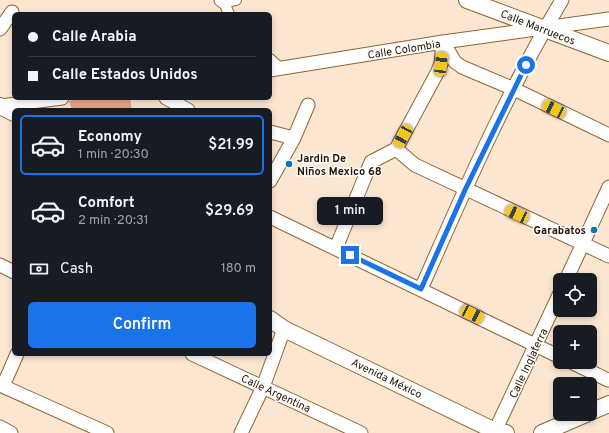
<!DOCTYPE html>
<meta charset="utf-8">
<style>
body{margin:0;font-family:Overpass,sans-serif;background:#242831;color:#f1f3f6;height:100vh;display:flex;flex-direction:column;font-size:15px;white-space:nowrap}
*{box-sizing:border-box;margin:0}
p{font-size:13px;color:#9ea1a6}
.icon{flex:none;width:22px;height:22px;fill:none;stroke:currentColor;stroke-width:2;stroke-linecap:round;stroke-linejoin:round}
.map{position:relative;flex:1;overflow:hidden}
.panel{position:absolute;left:12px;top:108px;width:260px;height:248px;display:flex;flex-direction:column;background:#171b24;border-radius:6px;box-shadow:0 2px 6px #0003}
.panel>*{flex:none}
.banner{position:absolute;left:12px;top:12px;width:260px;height:88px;border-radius:6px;box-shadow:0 2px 6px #0003;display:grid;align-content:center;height:88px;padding:0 16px;background:#171b24}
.fabs{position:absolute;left:553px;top:273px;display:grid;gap:8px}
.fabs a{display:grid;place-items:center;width:44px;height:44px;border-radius:6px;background:#171b24;box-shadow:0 2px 6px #0003;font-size:20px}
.end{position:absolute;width:18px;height:18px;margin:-9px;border:5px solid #1a73e8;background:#fff;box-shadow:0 0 0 2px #fff}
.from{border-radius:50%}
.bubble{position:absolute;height:28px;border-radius:6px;background:#171b24;box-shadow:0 2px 6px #0003;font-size:13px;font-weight:600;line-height:28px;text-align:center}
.car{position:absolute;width:12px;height:24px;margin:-12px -6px;border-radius:5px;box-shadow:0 0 3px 1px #0007;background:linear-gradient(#f5c518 24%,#345 0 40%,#f5c518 0 76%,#345 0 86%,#f5c518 0)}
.banner b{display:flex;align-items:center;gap:14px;height:38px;font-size:15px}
.banner b+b{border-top:1px solid #363941}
.banner i{width:10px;height:10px;background:#f1f3f6}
ul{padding:7px 0 0;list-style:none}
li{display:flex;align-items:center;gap:12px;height:60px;margin:0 8px 6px;padding:0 8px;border:2px solid transparent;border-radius:6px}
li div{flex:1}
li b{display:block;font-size:15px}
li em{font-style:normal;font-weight:600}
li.active{border-color:#1a73e8}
li>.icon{width:36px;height:36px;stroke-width:1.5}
.pay{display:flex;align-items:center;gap:10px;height:44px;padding:0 16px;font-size:15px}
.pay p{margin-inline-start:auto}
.button{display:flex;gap:8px;margin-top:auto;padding:8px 16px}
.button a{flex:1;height:46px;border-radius:6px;background:#1a73e8;color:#fff;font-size:16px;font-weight:600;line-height:46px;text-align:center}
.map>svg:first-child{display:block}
.building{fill:#e8a686}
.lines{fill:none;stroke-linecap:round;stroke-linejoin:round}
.pedestrian-casing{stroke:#926430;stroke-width:12}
.minor-casing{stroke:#926430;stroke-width:15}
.tertiary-casing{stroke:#926430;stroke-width:18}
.pedestrian{stroke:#fff;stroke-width:10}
.minor{stroke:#fff;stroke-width:13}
.tertiary{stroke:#fff;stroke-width:16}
.route{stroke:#1a73e8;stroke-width:5}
.poi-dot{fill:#0577c1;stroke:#fff;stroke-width:1.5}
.labels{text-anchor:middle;stroke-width:3;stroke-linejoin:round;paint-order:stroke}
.street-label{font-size:11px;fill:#261301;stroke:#fff}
.poi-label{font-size:11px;font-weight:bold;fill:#261301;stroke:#fff;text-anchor:start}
</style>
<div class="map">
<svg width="609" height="433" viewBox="0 0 609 433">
<rect width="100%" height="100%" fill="#fbe6d1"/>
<path class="building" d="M 84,98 L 130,98 L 132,110 L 72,110 L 69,101 Z"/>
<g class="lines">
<defs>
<path id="pedestrian" d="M 229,14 L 224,2 L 236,0
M 270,59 L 281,69"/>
<path id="minor" d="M 221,0 L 224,2
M 0,29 L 12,12
M 443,42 L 455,62 L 462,67 L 514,89 L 609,135
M 270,70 L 443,42 L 609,19
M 166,98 L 188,110
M 0,106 L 62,98
M 270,132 L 294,138
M 396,149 L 415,165 L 609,256
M 270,181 L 294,138 L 308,105
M 270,217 L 560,357
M 336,248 L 371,162 L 396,149 L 437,73 L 441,64 L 443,42
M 0,265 L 14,272
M 566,280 L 609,187
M 421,289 C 464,191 507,92 562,0
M 192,354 L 361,433
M 571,362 L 608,380
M 0,385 L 107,433
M 3,386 L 17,354
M 0,427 L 11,433
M 241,433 L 263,387 L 284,329
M 494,433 L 560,293"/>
<path id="tertiary" d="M 467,0 L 609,53
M 0,106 L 14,113
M 270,319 L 284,329 L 495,431 L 506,433
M 590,412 L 609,404
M 542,433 L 586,414"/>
</defs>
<use href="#pedestrian" class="pedestrian-casing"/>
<use href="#minor" class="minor-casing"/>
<use href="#tertiary" class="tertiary-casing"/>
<use href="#pedestrian" class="pedestrian"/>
<use href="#minor" class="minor"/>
<use href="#tertiary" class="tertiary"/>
</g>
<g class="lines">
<path class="route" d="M 350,255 L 421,289 L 465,190 L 526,65"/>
</g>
<g class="poi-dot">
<circle cx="289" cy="164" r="4"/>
<circle cx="594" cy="230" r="4"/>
</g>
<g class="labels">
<g class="street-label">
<text transform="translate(538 27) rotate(21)" y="4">Calle Marruecos</text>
<text transform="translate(404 49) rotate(-9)" y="4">Calle Colombia</text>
<text transform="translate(528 363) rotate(-65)" y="4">Calle Inglaterra</text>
<text transform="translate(387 378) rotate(26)" y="4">Avenida México</text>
<text transform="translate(276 393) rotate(25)" y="4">Calle Argentina</text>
</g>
<g class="poi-label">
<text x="297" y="162">Jardin De<tspan x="297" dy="13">Niños Mexico 68</tspan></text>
<text x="586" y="234" text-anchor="end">Garabatos</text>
</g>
</g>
</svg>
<div class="fabs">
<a><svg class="icon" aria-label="locate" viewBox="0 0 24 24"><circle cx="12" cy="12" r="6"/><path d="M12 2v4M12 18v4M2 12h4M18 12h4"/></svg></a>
<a>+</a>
<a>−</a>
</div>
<i class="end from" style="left:526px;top:65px"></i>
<i class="end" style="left:350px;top:255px"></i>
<div class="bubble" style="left:317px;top:197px;width:66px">1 min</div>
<i class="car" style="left:441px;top:64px;rotate:7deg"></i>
<i class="car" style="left:554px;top:109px;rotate:296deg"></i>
<i class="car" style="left:403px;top:136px;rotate:209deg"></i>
<i class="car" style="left:517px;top:214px;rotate:295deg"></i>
<i class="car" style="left:472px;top:314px;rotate:116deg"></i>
<div class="banner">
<b><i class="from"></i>Calle Arabia</b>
<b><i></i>Calle Estados Unidos</b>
</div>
<section class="panel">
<ul>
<li class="active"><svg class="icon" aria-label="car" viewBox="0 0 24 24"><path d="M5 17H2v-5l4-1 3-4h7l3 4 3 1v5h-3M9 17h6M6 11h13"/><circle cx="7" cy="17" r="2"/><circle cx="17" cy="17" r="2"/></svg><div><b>Economy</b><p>1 min · 20:30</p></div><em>$21.99</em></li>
<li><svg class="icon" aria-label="car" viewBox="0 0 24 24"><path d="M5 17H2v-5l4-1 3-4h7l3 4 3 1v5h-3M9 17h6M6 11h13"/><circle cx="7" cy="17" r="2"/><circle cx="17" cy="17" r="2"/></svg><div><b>Comfort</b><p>2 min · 20:31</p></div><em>$29.69</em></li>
</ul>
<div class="pay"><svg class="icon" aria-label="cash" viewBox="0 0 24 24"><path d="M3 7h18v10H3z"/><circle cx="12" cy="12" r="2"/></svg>Cash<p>180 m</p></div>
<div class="button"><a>Confirm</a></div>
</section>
</div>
